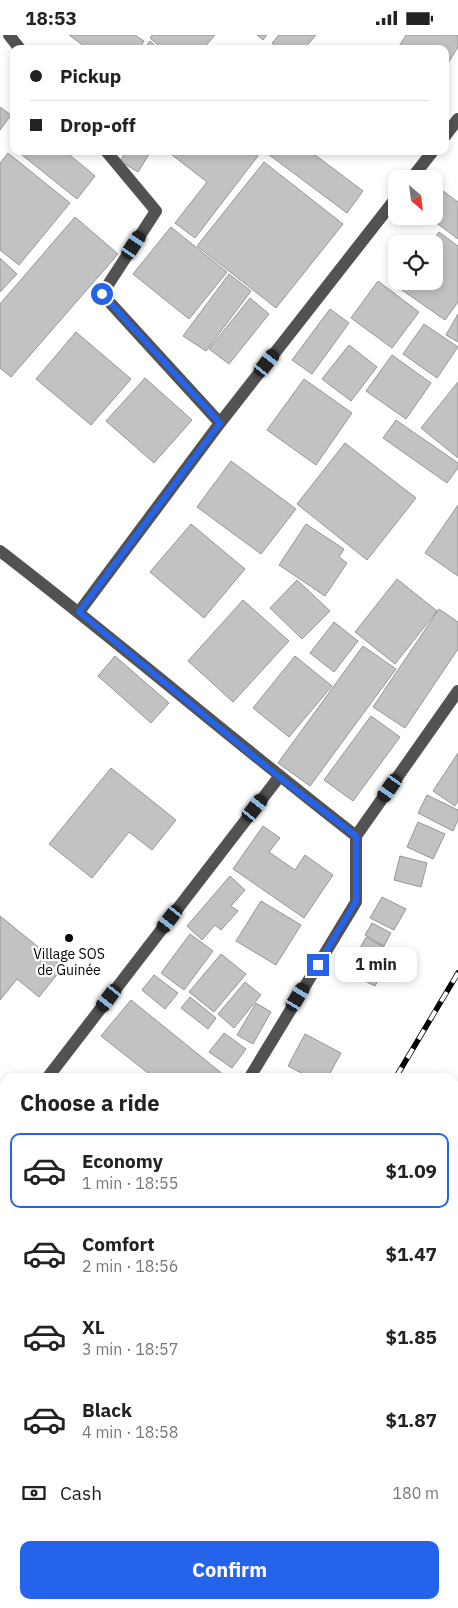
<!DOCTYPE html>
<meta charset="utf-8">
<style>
body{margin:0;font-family:"IBM Plex Sans",sans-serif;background:#f2f2f2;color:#222;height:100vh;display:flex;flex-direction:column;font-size:19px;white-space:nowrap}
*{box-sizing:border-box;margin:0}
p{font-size:16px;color:#767676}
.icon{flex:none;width:28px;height:28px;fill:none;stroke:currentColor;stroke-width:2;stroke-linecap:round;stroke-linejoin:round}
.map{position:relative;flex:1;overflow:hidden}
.drawer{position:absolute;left:0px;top:1038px;width:459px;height:536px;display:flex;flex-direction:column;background:#fff;border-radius:15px 15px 0 0;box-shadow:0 2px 8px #0003}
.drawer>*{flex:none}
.guide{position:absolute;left:10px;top:10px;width:439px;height:110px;border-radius:10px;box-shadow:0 2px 8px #0003;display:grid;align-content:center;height:110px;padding:0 20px;background:#fff}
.needle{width:32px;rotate:152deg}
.tools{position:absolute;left:388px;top:135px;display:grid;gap:10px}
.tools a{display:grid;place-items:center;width:55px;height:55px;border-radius:10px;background:#fff;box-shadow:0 2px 8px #0003;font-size:25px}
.end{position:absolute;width:22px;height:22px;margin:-11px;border:6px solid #2563eb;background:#fff;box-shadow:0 0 0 2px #fff}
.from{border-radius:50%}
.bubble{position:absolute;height:35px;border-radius:10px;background:#fff;box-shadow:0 2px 8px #0003;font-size:16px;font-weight:800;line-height:35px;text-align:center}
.car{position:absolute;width:15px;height:30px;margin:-15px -8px;border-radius:6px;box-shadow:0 0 4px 1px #0007;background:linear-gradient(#222 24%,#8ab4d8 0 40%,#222 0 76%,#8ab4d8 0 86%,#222 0)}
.guide b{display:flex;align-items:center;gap:18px;height:48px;font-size:19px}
.guide b+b{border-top:1px solid #e0e0e0}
.guide i{width:12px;height:12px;background:#222}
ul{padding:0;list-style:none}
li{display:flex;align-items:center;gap:15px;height:75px;margin:0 10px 8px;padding:0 10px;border:2px solid transparent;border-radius:10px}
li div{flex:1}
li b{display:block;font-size:19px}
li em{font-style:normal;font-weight:800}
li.current{border-color:#2563eb}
li>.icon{width:45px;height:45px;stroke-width:1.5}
h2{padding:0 20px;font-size:22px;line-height:60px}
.pay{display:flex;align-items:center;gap:12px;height:55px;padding:0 20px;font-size:19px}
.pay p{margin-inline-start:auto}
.primary-button{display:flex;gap:10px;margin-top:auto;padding:10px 20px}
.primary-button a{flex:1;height:58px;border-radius:10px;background:#2563eb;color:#fff;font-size:20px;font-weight:800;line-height:58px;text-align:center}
.status{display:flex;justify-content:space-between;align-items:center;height:35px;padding:0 25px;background:#fff;direction:ltr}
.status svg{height:14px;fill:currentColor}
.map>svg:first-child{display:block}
.building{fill:#c2c2c2;stroke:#969696}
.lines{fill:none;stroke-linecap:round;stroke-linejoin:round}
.minor{stroke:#525252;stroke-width:12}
.rail-casing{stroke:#000;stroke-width:5.5}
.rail{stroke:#fff;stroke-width:4;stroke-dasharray:11;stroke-linecap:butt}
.route{stroke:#2563eb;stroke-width:6}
.poi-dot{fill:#000;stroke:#fff;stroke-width:2}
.labels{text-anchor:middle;stroke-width:4.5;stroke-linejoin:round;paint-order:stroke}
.poi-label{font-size:14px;fill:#000;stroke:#fff}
</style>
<div class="status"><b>18:53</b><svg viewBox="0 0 49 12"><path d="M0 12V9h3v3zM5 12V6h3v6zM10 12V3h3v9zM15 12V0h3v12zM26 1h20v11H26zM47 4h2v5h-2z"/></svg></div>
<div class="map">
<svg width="458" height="1573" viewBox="0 0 458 1573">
<rect width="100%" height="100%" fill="#fff"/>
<path class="building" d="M 69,0 L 135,0 L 144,6 L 139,14 L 88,14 Z
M 152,0 L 215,0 L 203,14 L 163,14 L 150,3 Z
M 257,0 L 267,0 L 263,5 Z
M 279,0 L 316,0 L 304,14 L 278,14 L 272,8 Z
M 406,0 L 458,0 L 458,12 L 445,33 L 445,14 L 398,13 Z
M 150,6 L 159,14 L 144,14 Z
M 0,72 L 11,80 L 0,95 Z
M 25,116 L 65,116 L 95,141 L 77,164 L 22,120 Z
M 126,116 L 151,116 L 138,137 L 120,126 Z
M 167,116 L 252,116 L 258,121 L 195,203 L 175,188 L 207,147 Z
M 264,116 L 310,116 L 363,156 L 347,178 Z
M 8,118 L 70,168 L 19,230 L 0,215 L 0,128 Z
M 264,127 L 343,189 L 276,273 L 197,211 Z
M 439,153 L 458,167 L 458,204 L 427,181 L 434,181 L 434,159 Z
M 75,182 L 118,219 L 11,342 L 0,333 L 0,269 Z
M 171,192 L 227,237 L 189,284 L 133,239 Z
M 439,197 L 458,211 L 458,267 L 445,285 L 399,253 L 404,246 L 434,246 L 434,209 L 430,209 Z
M 0,223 L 17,239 L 0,257 Z
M 229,239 L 251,256 L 206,316 L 183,301 Z
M 378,246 L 419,277 L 392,313 L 351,283 Z
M 250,263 L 269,279 L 229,329 L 209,314 Z
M 330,274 L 349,288 L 312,339 L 292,325 Z
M 458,279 L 458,307 L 446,300 Z
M 424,289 L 458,312 L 437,343 L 403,319 Z
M 76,297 L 131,344 L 91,390 L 36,344 Z
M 349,310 L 377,332 L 351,366 L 322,344 Z
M 392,320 L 431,348 L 406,384 L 366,356 Z
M 145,343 L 192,385 L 154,428 L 106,386 Z
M 304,344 L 352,378 L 316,430 L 267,395 Z
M 458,347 L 458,423 L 421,393 Z
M 396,385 L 458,428 L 458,433 L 447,448 L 383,403 Z
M 345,408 L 416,463 L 367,525 L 297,469 Z
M 231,426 L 296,474 L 261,519 L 197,472 Z
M 458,470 L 458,541 L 425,518 Z
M 191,489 L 245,534 L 204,583 L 150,537 Z
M 306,489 L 344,514 L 339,522 L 347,528 L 325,561 L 279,530 Z
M 397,544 L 437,576 L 395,629 L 355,597 Z
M 297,545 L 330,576 L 302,604 L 270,573 Z
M 243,565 L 289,606 L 233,667 L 188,626 Z
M 439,574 L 458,587 L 458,614 L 405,693 L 373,672 Z
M 334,587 L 358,606 L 334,637 L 310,618 Z
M 363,611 L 396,634 L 310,751 L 278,728 Z
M 115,621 L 169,668 L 151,688 L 98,641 Z
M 295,621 L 332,651 L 289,702 L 253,673 Z
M 371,681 L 400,702 L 353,766 L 324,745 Z
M 458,718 L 458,766 L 455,771 L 433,756 Z
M 111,733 L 176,785 L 152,815 L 129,797 L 92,843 L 49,809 Z
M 427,760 L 458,775 L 458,785 L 453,796 L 418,778 Z
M 418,787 L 445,799 L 433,824 L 407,812 Z
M 263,791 L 280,803 L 269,817 L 295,835 L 305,820 L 333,840 L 304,883 L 233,834 Z
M 400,821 L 427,828 L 421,852 L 394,845 Z
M 230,841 L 245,855 L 231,871 L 238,876 L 221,895 L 215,890 L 202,905 L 187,891 Z
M 382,862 L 406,874 L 394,895 L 370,883 Z
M 261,866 L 301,890 L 276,930 L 236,906 Z
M 0,881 L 63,932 L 39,962 L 17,944 L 0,965 Z
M 372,888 L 391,898 L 384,911 L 365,900 Z
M 190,899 L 213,916 L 184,955 L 161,938 Z
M 366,902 L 393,917 L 375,951 L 347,937 Z
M 221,919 L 246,939 L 214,977 L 189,957 Z
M 154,940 L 178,958 L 165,974 L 142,955 Z
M 245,947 L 261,960 L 234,993 L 218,979 Z
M 190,962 L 216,983 L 208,994 L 181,973 Z
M 131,965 L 224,1040 L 222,1042 L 153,1042 L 101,1001 Z
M 256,968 L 271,977 L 253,1009 L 237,1000 Z
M 224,998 L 246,1014 L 232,1033 L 209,1017 Z
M 305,999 L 341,1018 L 328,1042 L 309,1042 L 288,1031 Z
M 0,1156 L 5,1160 L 5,1211 L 0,1207 Z
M 0,1277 L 5,1280 L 5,1331 L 0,1328 Z
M 454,1363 L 458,1365 L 454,1377 Z
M 333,1569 L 365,1569 L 363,1573 L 342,1573 Z"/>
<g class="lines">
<path class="minor" d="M 9,0 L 20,14
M 445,101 L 458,84
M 106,116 L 156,176 L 102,259 L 220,388
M 411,144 L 433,116
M 0,516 C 121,609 236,708 356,801
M 79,577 L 220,388 L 396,163
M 48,1042 L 279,742
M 250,1042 L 356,867 L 356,801 L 458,656
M 0,1106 L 5,1099
M 454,1195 L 458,1188
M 0,1459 L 5,1451
M 221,1573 L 223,1569"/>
<defs>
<path id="rail" d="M 396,1042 L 458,938
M 78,1573 L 81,1569
M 455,1573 L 458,1568"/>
</defs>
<use href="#rail" class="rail-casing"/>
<use href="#rail" class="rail"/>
</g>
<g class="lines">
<path class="route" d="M 102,259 L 220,388 L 79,577 L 279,742 L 356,801 L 356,866 L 318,930"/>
</g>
<circle class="poi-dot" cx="69" cy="903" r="5"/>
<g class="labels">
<g class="poi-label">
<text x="69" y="924">Village SOS<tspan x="69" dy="16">de Guinée</tspan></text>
</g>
</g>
</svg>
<div class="tools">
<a><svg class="needle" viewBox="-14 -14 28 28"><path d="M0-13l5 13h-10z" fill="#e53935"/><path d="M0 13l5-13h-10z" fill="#767676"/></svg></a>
<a><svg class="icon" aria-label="locate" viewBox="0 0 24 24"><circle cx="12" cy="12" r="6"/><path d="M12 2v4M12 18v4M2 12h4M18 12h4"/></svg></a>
</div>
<i class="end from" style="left:102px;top:259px"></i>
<i class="end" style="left:318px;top:930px"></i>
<div class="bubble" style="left:335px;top:912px;width:82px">1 min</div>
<i class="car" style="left:134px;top:210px;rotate:33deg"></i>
<i class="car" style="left:267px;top:328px;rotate:38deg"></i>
<i class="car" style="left:390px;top:753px;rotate:215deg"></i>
<i class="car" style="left:255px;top:773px;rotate:38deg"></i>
<i class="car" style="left:170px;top:884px;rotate:218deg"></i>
<i class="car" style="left:298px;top:962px;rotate:31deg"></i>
<i class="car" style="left:109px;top:963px;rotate:217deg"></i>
<div class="guide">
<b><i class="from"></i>Pickup</b>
<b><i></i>Drop-off</b>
</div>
<section class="drawer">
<h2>Choose a ride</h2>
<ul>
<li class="current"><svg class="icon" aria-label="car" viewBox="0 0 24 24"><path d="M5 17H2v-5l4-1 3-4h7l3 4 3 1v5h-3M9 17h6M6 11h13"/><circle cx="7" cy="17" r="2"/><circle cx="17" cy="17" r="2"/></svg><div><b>Economy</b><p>1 min · 18:55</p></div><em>$1.09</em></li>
<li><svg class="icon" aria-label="car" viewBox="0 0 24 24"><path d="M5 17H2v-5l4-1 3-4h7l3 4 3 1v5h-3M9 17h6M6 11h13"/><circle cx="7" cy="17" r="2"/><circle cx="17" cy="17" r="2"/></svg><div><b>Comfort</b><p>2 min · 18:56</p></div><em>$1.47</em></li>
<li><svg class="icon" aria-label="car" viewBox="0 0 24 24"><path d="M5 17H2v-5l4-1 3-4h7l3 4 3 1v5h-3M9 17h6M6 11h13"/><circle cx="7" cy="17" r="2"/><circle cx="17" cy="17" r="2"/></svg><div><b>XL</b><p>3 min · 18:57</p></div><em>$1.85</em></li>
<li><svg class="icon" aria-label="car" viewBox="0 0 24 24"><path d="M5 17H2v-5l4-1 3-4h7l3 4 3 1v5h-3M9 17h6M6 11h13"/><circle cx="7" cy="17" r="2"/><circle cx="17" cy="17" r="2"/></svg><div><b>Black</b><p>4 min · 18:58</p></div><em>$1.87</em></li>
</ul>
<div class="pay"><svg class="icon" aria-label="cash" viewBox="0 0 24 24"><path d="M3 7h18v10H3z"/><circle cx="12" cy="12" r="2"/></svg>Cash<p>180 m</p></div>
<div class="primary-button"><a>Confirm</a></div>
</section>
</div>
